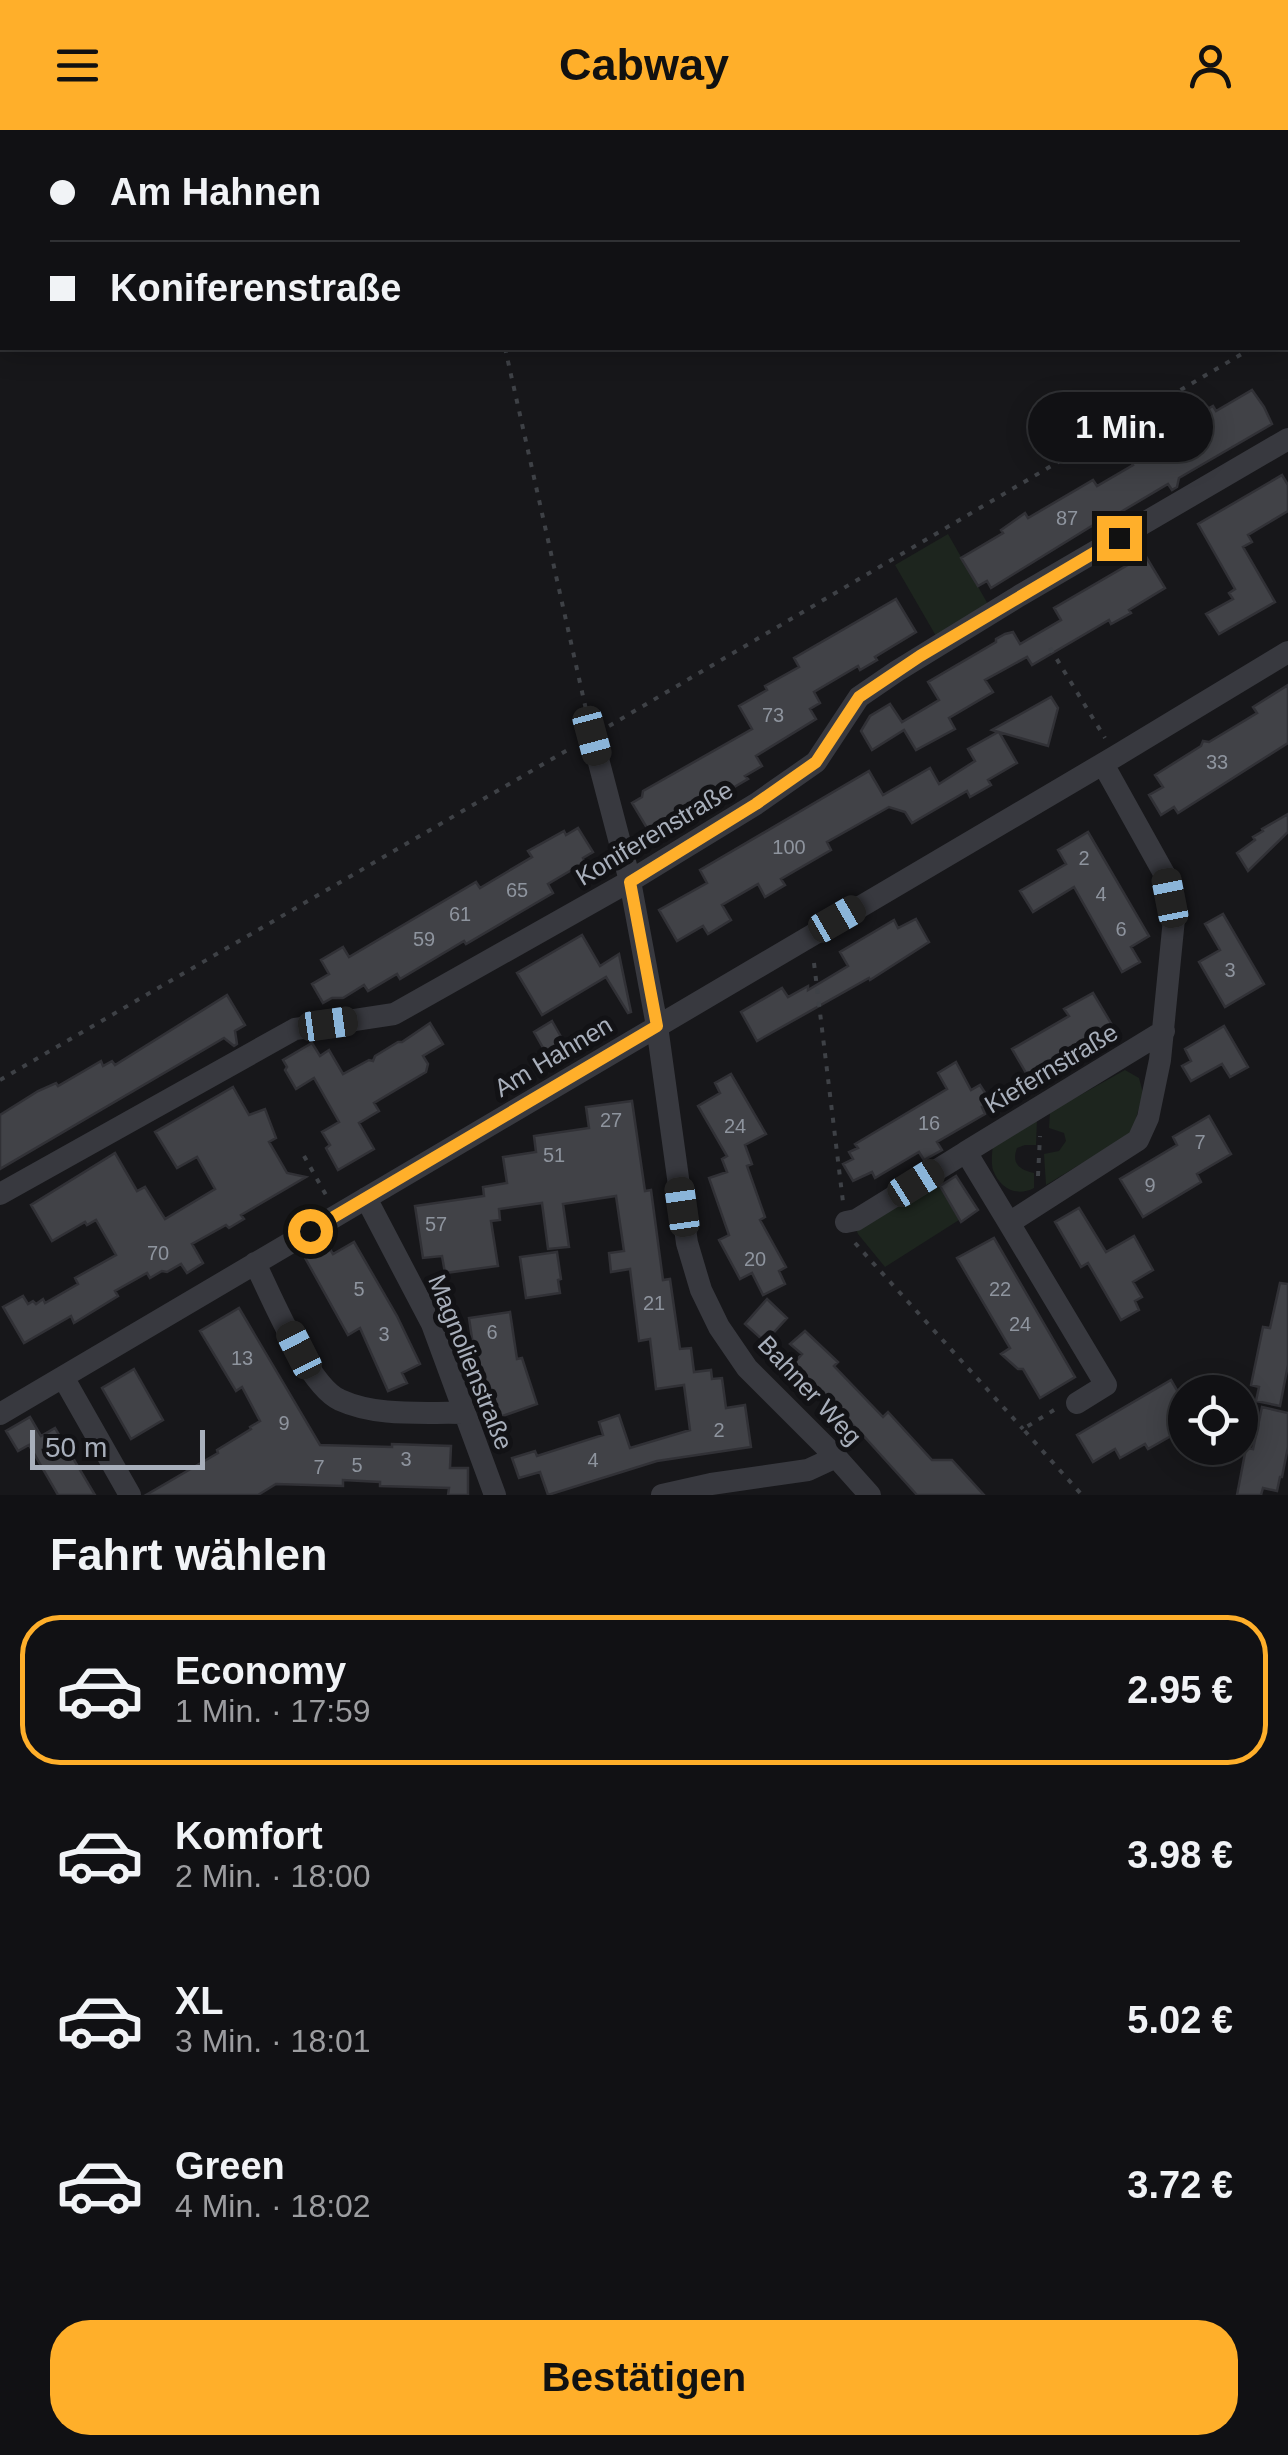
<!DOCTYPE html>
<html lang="de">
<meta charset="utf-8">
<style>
body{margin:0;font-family:Helvetica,sans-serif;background:#1e1f22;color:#f1f3f6;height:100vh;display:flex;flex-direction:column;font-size:38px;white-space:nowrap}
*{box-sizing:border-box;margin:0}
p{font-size:32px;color:#9c9da0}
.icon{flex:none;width:55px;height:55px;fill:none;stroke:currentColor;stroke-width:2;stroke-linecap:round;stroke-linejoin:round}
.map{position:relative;height:1365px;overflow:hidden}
.drawer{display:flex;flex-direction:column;background:#111114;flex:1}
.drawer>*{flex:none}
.hud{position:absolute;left:0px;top:0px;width:1290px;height:220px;box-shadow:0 5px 25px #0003,0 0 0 2px #303134;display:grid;align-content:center;height:220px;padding:0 50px;background:#111114}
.fabs{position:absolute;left:1168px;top:1245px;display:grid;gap:20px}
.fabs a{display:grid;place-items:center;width:90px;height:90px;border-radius:50%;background:#111114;box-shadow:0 5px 25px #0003,0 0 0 2px #303134;font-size:50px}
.scale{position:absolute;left:30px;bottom:25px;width:175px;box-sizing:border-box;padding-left:10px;border:5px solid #a8afbb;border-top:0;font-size:28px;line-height:35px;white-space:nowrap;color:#a8afbb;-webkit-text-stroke:8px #121215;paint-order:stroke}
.end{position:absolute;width:45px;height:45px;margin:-22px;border:12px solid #ffaf2a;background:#111;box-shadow:0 0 0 5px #111}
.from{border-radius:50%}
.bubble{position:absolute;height:70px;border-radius:35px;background:#111114;box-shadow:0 5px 25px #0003,0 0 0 2px #303134;font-size:32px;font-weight:700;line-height:70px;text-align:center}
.car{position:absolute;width:30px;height:60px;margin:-30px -15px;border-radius:12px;box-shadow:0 0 8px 2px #0007;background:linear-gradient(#222 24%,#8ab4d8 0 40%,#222 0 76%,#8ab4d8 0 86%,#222 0)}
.hud b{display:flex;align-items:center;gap:35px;height:95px;font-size:38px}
.hud b+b{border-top:2px solid #303134}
.hud i{width:25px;height:25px;background:#f1f3f6}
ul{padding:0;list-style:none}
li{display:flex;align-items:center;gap:30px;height:150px;margin:0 20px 15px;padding:0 30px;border:5px solid transparent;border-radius:40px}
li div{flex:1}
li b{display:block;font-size:38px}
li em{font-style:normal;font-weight:700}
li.on{border-color:#ffaf2a}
li>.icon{width:90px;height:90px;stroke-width:1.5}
h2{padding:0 50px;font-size:45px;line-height:120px}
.button{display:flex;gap:20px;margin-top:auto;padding:20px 50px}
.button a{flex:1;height:115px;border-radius:40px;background:#ffaf2a;color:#111;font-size:40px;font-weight:700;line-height:115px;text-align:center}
header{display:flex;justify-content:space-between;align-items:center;height:130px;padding:0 50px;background:#ffaf2a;color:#111;font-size:45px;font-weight:700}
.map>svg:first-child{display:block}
.green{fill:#1d251e}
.building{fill:#414247;stroke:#313136;stroke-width:2.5}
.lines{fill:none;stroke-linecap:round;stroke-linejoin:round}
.path{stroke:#3e4146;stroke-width:4;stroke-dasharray:5 8;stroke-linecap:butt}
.minor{stroke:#38393f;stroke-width:22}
.route{stroke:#ffaf2a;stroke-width:12}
.labels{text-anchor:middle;stroke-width:10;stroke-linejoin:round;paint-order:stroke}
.number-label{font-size:20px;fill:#8e949e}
.street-label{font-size:25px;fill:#a8afbb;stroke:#121215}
</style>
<header><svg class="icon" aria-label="menu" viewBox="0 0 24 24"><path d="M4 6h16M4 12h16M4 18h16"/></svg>Cabway<svg class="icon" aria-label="person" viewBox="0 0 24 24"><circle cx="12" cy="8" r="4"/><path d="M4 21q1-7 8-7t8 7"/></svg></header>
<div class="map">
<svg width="1288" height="1365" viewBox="0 0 1288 1365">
<rect width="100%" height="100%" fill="#17171a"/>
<path class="green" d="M 948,404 L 989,476 L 936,506 L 895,435 Z
M 1125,940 L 1139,948 L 1143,963 L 1132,1003 L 1046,1055 L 1044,1024 L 1059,1021 L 1066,1011 L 1064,1003 L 1049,998 L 1050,982 Z
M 1037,989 L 1036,1015 L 1025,1015 L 1017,1018 C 1011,1034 1020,1040 1034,1043 L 1034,1058 C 1017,1067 1000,1059 993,1040 C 991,1033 992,1023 993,1015 Z
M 933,1046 L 959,1090 L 885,1137 L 858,1104 L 854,1094 Z"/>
<path class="building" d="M 1252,260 L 1264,277 L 1272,294 L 1179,348 L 1177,357 L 1172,360 L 1168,354 L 1114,386 L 1113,383 L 991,458 L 987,451 L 978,456 L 961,428 L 1003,403 L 1001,400 L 1025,383 L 1028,388 L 1093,350 L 1097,356 L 1133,335 L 1129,329 L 1197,289 L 1195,286 L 1213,276 L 1216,281 Z
M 1282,345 L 1288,355 L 1288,381 L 1248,405 L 1252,412 L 1243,417 L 1275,472 L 1219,504 L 1206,484 L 1233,469 L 1229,463 L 1235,459 L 1198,394 Z
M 1145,425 L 1165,458 L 1129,480 L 1131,483 L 1111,494 L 1109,490 L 1032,535 L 1027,527 L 985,550 L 993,562 L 949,588 L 955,599 L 916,620 L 904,600 L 872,620 L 861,601 L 870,586 L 890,574 L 902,592 L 939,570 L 928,552 L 996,512 L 996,509 L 1005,504 L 1013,502 L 1020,514 L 1061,490 L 1054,478 Z
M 896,469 L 916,502 L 875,527 L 877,530 L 860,540 L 858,536 L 814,562 L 820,573 L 810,579 L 816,589 L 756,626 L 762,636 L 745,646 L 748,649 L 671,694 L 667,692 L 650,703 L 632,673 L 642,667 L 643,661 L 752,599 L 739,576 L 767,560 L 765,556 L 799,537 L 794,528 Z
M 1288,555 L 1288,613 L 1178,683 L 1174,677 L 1161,685 L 1149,665 L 1163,657 L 1155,645 L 1201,616 L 1203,611 L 1209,612 L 1257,583 L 1253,577 Z
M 1051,567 L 1058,578 L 1048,616 L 999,602 L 1017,633 L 988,650 L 991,655 L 970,667 L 967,661 L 912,693 L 905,682 L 889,677 L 827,712 L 831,720 L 781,749 L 785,755 L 765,767 L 758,754 L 722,775 L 731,790 L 708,804 L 703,796 L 677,811 L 659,780 L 707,753 L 700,740 L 869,641 L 883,665 L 930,638 L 939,654 L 975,631 L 968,619 L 998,602 L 992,600 Z
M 1288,684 L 1288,702 L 1248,741 L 1237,723 L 1255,710 L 1253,707 L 1263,701 L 1262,699 Z
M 578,698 L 593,722 L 583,728 L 585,732 L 548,754 L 553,763 L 466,814 L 464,811 L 400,849 L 397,844 L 368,861 L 364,855 L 343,868 L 332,868 L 323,873 L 312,854 L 329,844 L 321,830 L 343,817 L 349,827 L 476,752 L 480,758 L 532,727 L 528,721 L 564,701 L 566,705 Z
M 1088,702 L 1149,806 L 1131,817 L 1140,832 L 1122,842 L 1074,757 L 1033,782 L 1020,761 L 1066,734 L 1058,720 Z
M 1223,784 L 1264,854 L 1225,877 L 1199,832 L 1220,820 L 1205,794 Z
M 916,789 L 929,812 L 870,850 L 869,848 L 757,911 L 741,882 L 782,858 L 788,867 L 808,856 L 808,860 L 848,836 L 840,822 L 894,790 L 898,798 Z
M 582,805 L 600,836 L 619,824 L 631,882 L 628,883 L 606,847 L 542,885 L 517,843 Z
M 1093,863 L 1118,905 L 1033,955 L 1012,919 L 1069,886 L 1064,879 Z
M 227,865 L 245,895 L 235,901 L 237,914 L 234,916 L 224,908 L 0,1039 L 0,985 L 38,961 L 56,953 L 58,956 L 101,931 L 103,936 L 112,931 L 115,935 Z
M 552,891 L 564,912 L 546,923 L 534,902 Z
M 430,893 L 443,914 L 423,926 L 428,934 L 426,942 L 374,973 L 379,981 L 359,993 L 374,1019 L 338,1040 L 326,1018 L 330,1015 L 322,1002 L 339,992 L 314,948 L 296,959 L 285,940 L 287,937 L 283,930 L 312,913 L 320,926 L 329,920 L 343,944 L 369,930 L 373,931 L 375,926 L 398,912 L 402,912 Z
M 1224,896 L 1248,937 L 1230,947 L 1222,934 L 1191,951 L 1182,936 L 1191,931 L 1185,919 Z
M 956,932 L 971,960 L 980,955 L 991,972 L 982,977 L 985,984 L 937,1012 L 942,1020 L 924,1030 L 919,1022 L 875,1048 L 872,1042 L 853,1051 L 843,1034 L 853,1029 L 849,1022 L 858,1018 L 855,1014 L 947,959 L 938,943 Z
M 731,944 L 766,1004 L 745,1015 L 752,1034 L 747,1036 L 765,1087 L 760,1090 L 786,1137 L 779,1141 L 785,1154 L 763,1165 L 752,1143 L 740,1149 L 719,1110 L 729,1105 L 709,1048 L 727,1042 L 722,1029 L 727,1026 L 698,976 L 720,963 L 715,953 Z
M 233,957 L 249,985 L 265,979 L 276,1008 L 269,1012 L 287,1043 L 306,1047 L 241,1085 L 244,1089 L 229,1098 L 226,1095 L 192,1114 L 203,1133 L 187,1143 L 181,1134 L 167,1142 L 162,1141 L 150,1148 L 147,1143 L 115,1161 L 118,1166 L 74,1193 L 71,1186 L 24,1213 L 3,1177 L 23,1166 L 28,1174 L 33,1171 L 36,1174 L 43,1169 L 45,1173 L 78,1154 L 75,1148 L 116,1125 L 96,1090 L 87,1095 L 85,1092 L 52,1111 L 31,1075 L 115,1023 L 137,1061 L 145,1057 L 165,1089 L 215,1059 L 197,1027 L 177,1038 L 155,1002 Z
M 632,971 L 645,1061 L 651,1060 L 663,1150 L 670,1149 L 680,1219 L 691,1218 L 694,1242 L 711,1240 L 712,1249 L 722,1248 L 726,1278 L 745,1275 L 751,1317 L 657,1331 L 548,1365 L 540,1342 L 519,1348 L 512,1328 L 535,1321 L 537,1326 L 603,1305 L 599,1292 L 619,1285 L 630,1318 L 690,1300 L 684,1255 L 656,1259 L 650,1209 L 639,1211 L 630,1139 L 611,1142 L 609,1123 L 624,1121 L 616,1066 L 563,1074 L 569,1117 L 548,1119 L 542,1073 L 499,1079 L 500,1090 L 491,1091 L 498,1136 L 445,1143 L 442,1126 L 423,1128 L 415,1076 L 484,1066 L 483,1057 L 507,1053 L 503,1027 L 536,1022 L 534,1006 L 589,998 L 586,977 Z
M 1209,986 L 1231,1024 L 1197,1044 L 1201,1052 L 1143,1087 L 1120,1049 L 1177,1015 L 1173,1007 Z
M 956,1046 L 978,1080 L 961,1092 L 940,1056 Z
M 1079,1078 L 1106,1122 L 1134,1106 L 1153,1140 L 1133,1152 L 1142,1167 L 1135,1171 L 1139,1180 L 1121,1190 L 1088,1133 L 1081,1137 L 1055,1092 Z
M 994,1108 L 1075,1247 L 1040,1268 L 1023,1239 L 1018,1239 L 1001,1224 L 1010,1218 L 957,1128 Z
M 354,1112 L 397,1186 L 420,1234 L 402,1243 L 407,1253 L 388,1261 L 360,1198 L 348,1205 L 304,1126 L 326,1113 L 333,1124 Z
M 557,1122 L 561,1149 L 558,1150 L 560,1163 L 526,1168 L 520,1127 Z
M 1280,1153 L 1288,1154 L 1288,1235 L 1280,1276 L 1256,1271 L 1259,1257 L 1251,1255 L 1263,1197 L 1270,1198 Z
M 767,1169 L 787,1188 L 765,1212 L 745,1194 Z
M 239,1178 L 320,1315 L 392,1317 L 392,1314 L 451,1316 L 450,1338 L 468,1338 L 468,1365 L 448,1365 L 449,1358 L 380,1356 L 380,1352 L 343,1350 L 343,1356 L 276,1354 L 258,1365 L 146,1365 L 218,1323 L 217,1320 L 251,1299 L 250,1297 L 260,1291 L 242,1257 L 236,1261 L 200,1201 Z
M 510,1182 L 517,1229 L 522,1228 L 537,1274 L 494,1289 L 476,1236 L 469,1188 Z
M 805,1201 L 838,1232 L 834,1236 L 883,1287 L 888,1282 L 932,1330 L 952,1330 L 984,1365 L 917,1365 L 861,1303 L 815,1257 L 791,1236 L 802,1224 L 790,1214 Z
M 134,1239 L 163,1290 L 131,1309 L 102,1258 Z
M 1171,1250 L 1185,1274 L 1185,1298 L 1148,1319 L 1145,1314 L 1120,1328 L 1115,1319 L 1093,1332 L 1077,1305 Z
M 1262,1277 L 1288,1283 L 1288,1317 L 1282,1347 L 1280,1347 L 1277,1361 L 1263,1358 L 1261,1365 L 1237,1365 L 1246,1318 L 1253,1319 Z
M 30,1287 L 41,1306 L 55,1298 L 95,1365 L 58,1365 L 29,1315 L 18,1321 L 6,1301 Z"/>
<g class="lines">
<path class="path" d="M 456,0 L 457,2
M 505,218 L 587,584
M 1050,518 L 1105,608
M 609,596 L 1252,218
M 814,833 L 843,1072
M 0,950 L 571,618
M 304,1026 L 326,1065
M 1038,1046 L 1040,1006
M 855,1113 L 1023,1299
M 1054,1280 L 1023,1299 L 1082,1365"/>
<path class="minor" d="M 592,606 L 630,751 L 657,896 L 687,1113 L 701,1160 L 719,1197 L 747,1238 L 836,1327 L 870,1365
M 966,1022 L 1164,901
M 0,1064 L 295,899 L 394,884 L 630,751 L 756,674 L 816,632 L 859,567 L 897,541 L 1019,466 L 1288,309
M 366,1068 L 432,1194 L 495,1365
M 846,1092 L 856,1090 L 966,1022 L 1009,1093
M 255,1133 C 271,1166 309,1257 340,1270 C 377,1287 423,1282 463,1283
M 63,1247 L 130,1365
M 1077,1273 L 1106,1255 L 1009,1093 L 1138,1010 L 1148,988 L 1160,930 L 1174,789 L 1166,747 L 1103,634
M 0,1284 L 1116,626 L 1288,522
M 662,1365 L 711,1354 L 808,1340 L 836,1327"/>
</g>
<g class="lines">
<path class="route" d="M 310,1101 L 657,896 L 630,752 L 756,674 L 816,632 L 859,567 L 920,526 L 1119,408"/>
</g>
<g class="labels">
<g class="number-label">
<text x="1067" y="395">87</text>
<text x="773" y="592">73</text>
<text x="1217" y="639">33</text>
<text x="789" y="724">100</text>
<text x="1084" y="735">2</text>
<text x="517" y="767">65</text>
<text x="1101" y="771">4</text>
<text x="460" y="791">61</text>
<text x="1121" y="806">6</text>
<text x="424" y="816">59</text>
<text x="1230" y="847">3</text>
<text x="611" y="997">27</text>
<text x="929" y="1000">16</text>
<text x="735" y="1003">24</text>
<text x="1200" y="1019">7</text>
<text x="554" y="1032">51</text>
<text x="1150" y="1062">9</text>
<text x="436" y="1101">57</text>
<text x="158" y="1130">70</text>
<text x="755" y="1136">20</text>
<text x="359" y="1166">5</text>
<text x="1000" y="1166">22</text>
<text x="654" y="1180">21</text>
<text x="1020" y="1201">24</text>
<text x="492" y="1209">6</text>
<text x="384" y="1211">3</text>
<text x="242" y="1235">13</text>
<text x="284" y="1300">9</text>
<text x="719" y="1307">2</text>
<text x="406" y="1336">3</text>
<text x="593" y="1337">4</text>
<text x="357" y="1342">5</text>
<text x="319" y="1344">7</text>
</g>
<g class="street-label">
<text transform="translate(654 703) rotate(-31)" y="9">Koniferenstraße</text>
<text transform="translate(553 926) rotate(-31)" y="9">Am Hahnen</text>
<text transform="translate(1051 938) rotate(-31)" y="9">Kiefernstraße</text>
<text transform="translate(471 1232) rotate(68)" y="9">Magnolienstraße</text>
<text transform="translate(810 1260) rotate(47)" y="9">Bahner Weg</text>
</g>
</g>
</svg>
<div class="fabs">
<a><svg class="icon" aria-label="locate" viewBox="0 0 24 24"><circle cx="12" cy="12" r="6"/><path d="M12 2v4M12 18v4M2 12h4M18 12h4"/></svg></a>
</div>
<div class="scale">50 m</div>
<i class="end from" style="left:310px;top:1101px"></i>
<i class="end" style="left:1119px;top:408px"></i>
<div class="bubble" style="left:1028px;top:262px;width:185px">1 Min.</div>
<i class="car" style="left:592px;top:606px;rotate:165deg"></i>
<i class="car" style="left:1170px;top:768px;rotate:349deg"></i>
<i class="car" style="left:837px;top:789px;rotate:60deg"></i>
<i class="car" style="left:328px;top:894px;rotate:82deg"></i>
<i class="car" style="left:916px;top:1053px;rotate:58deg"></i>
<i class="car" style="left:682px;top:1077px;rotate:352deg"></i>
<i class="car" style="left:299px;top:1220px;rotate:333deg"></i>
<div class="hud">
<b><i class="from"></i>Am Hahnen</b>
<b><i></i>Koniferenstraße</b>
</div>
</div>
<section class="drawer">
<h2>Fahrt wählen</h2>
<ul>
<li class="on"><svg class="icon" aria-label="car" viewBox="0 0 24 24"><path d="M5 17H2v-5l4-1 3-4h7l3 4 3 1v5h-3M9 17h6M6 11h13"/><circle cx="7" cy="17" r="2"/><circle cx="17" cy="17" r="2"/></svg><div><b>Economy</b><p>1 Min. · 17:59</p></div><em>2.95 €</em></li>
<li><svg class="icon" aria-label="car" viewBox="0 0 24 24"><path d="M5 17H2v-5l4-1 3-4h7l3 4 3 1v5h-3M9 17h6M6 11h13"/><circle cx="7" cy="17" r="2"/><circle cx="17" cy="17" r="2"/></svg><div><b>Komfort</b><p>2 Min. · 18:00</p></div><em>3.98 €</em></li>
<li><svg class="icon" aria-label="car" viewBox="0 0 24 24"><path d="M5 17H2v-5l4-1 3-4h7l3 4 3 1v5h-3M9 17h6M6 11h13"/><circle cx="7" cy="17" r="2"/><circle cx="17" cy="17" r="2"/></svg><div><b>XL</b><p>3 Min. · 18:01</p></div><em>5.02 €</em></li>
<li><svg class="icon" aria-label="car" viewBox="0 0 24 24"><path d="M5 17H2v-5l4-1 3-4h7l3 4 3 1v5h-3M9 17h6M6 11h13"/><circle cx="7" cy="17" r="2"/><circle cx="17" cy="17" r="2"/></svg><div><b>Green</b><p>4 Min. · 18:02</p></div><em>3.72 €</em></li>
</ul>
<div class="button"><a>Bestätigen</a></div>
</section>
